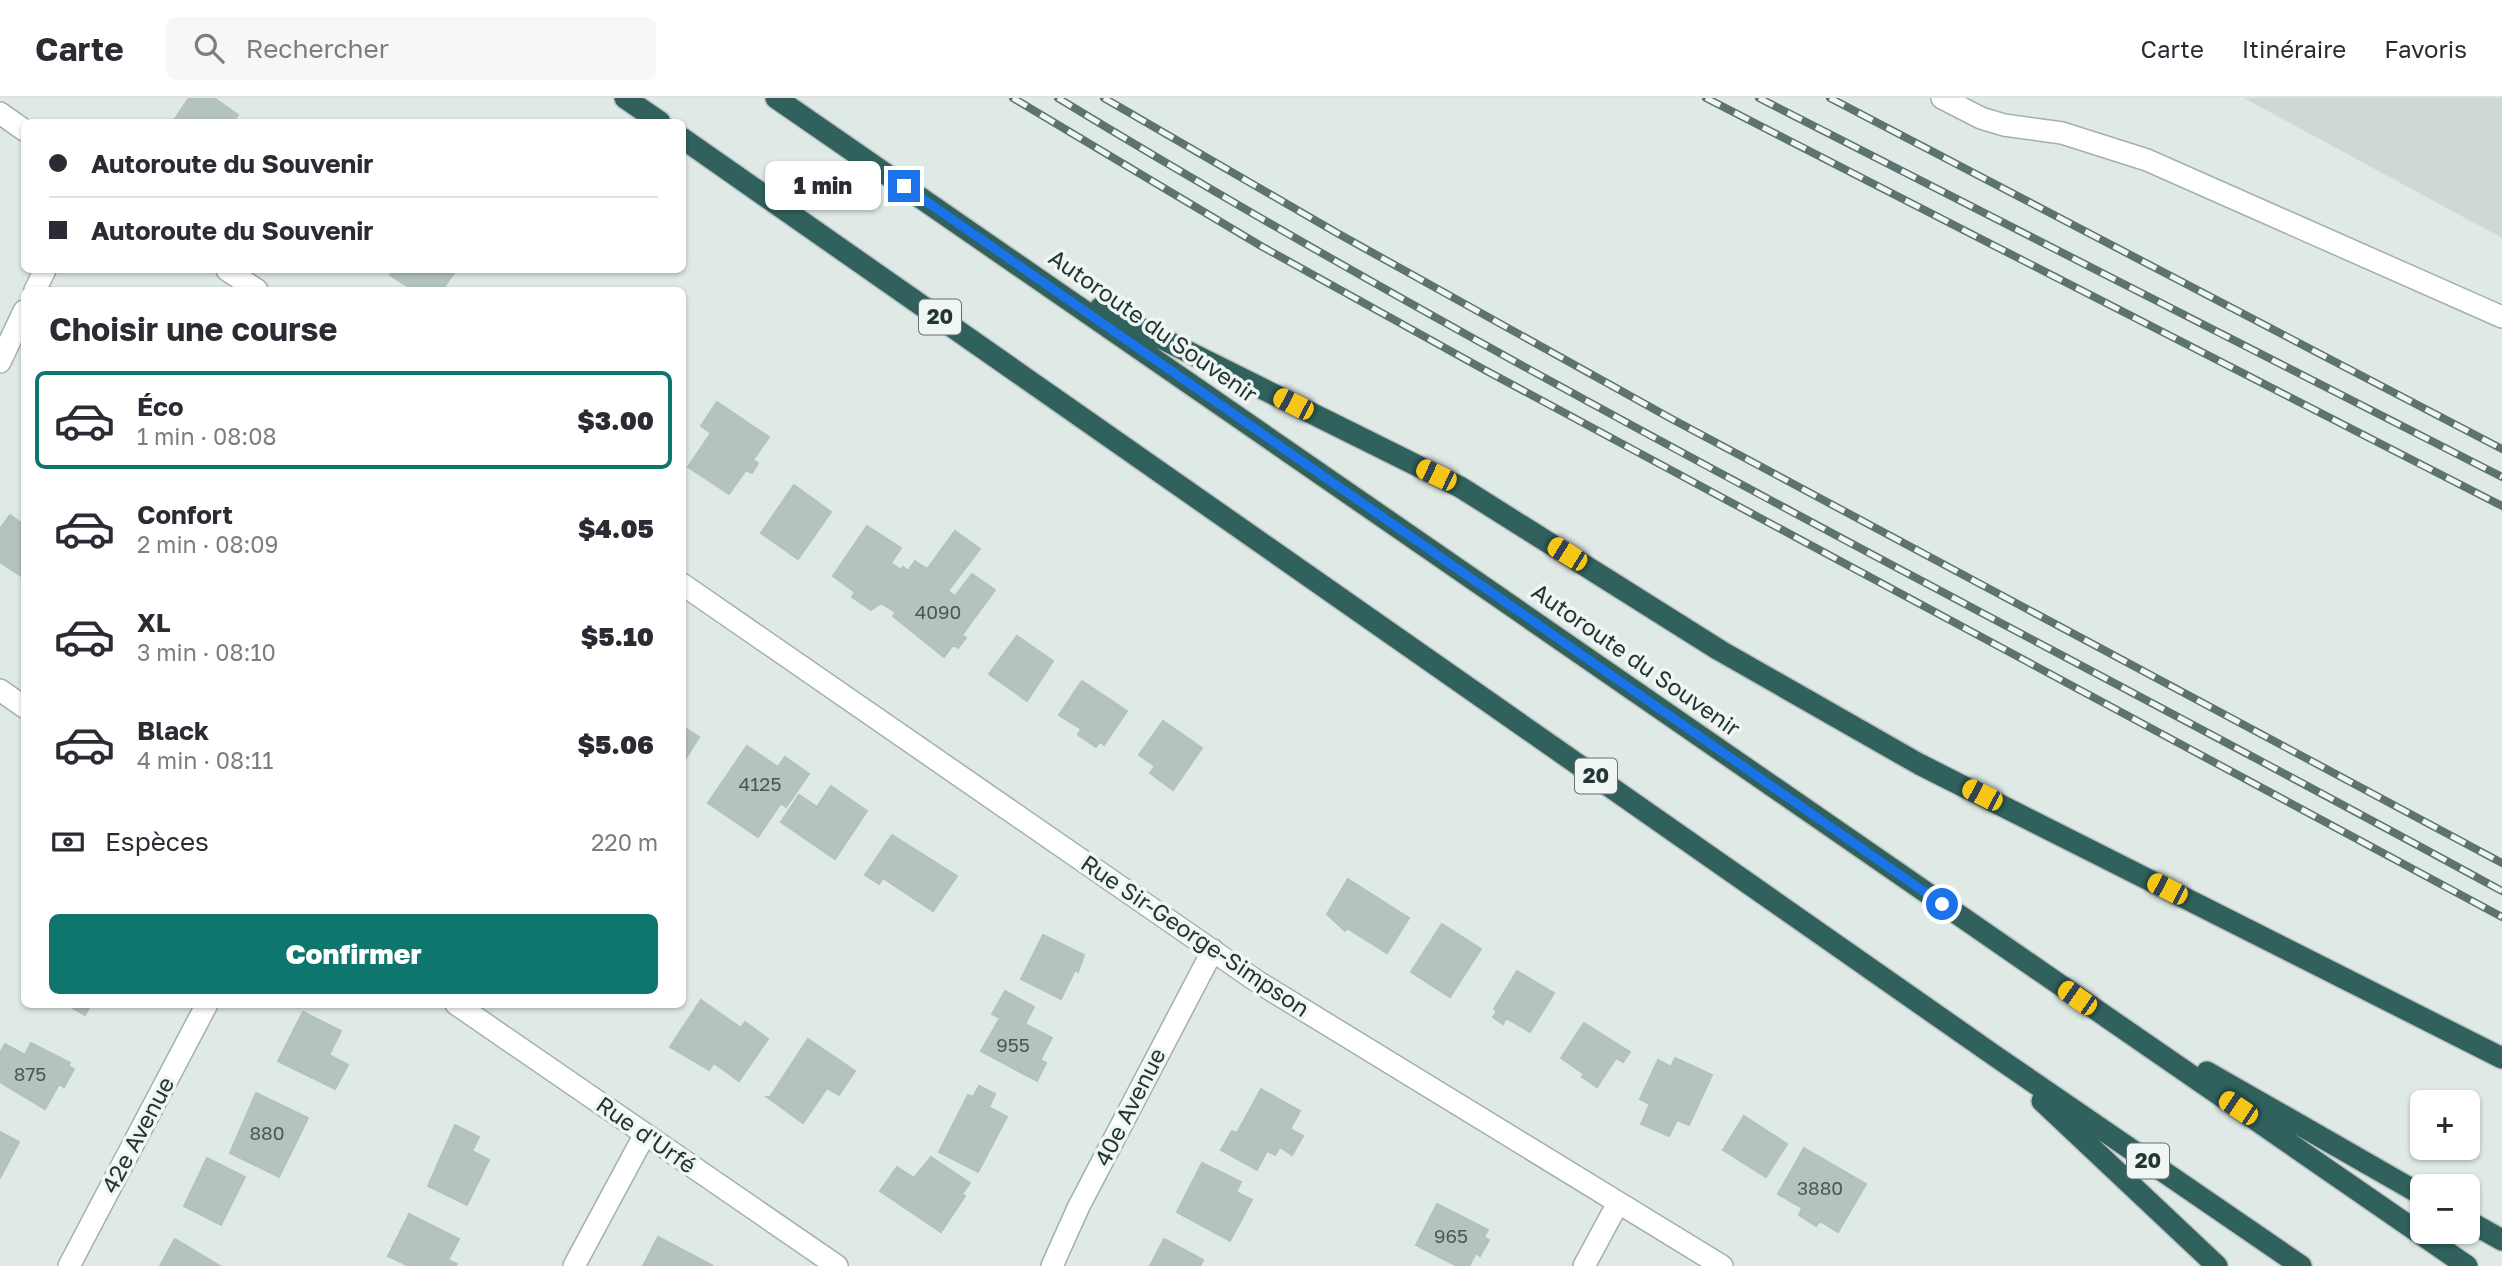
<!DOCTYPE html>
<html lang="fr">
<meta charset="utf-8">
<style>
body{margin:0;font-family:"Golos Text",sans-serif;background:#f7f7f7;color:#2b2b33;height:100vh;display:flex;flex-direction:column;font-size:26px;white-space:nowrap}
*{box-sizing:border-box;margin:0}
p{font-size:23px;color:#7c7c81}
.icon{flex:none;width:38px;height:38px;fill:none;stroke:currentColor;stroke-width:2;stroke-linecap:round;stroke-linejoin:round}
.map{position:relative;flex:1;overflow:hidden}
.drawer{position:absolute;left:21px;top:189px;width:665px;height:721px;display:flex;flex-direction:column;background:#fff;border-radius:10px;box-shadow:0 2px 5px #0004}
.drawer>*{flex:none}
.banner{position:absolute;left:21px;top:21px;width:665px;height:154px;border-radius:10px;box-shadow:0 2px 5px #0004;display:grid;align-content:center;height:154px;padding:0 28px;background:#fff}
.buttons{position:absolute;left:2410px;top:992px;display:grid;gap:14px}
.buttons a{display:grid;place-items:center;width:70px;height:70px;border-radius:10px;background:#fff;box-shadow:0 2px 5px #0004;font-size:35px}
.end{position:absolute;width:32px;height:32px;margin:-16px;border:9px solid #1a73e8;background:#fff;box-shadow:0 0 0 4px #fff}
.from{border-radius:50%}
.bubble{position:absolute;height:49px;border-radius:10px;background:#fff;box-shadow:0 2px 5px #0004;font-size:23px;font-weight:800;line-height:49px;text-align:center}
.car{position:absolute;width:21px;height:42px;margin:-21px -10px;border-radius:9px;box-shadow:0 0 5px 2px #0007;background:linear-gradient(#f5c518 24%,#345 0 40%,#f5c518 0 76%,#345 0 86%,#f5c518 0)}
.banner b{display:flex;align-items:center;gap:24px;height:66px;font-size:26px}
.banner b+b{border-top:2px solid #e1e1e2}
.banner i{width:18px;height:18px;background:#2b2b33}
ul{padding:0;list-style:none}
li{display:flex;align-items:center;gap:21px;height:98px;margin:0 14px 10px;padding:0 14px;border:4px solid transparent;border-radius:10px}
li div{flex:1}
li b{display:block;font-size:26px}
li em{font-style:normal;font-weight:800}
li.current{border-color:#0f766e}
li>.icon{width:63px;height:63px;stroke-width:1.5}
h2{padding:0 28px;font-size:32px;line-height:84px}
.pay{display:flex;align-items:center;gap:18px;height:77px;padding:0 28px;font-size:26px}
.pay p{margin-inline-start:auto}
.action{display:flex;gap:14px;margin-top:auto;padding:14px 28px}
.action a{flex:1;height:80px;border-radius:10px;background:#0f766e;color:#fff;font-size:28px;font-weight:800;line-height:80px;text-align:center}
header{display:flex;align-items:center;gap:42px;box-sizing:border-box;height:98px;padding:0 35px;background:#fff;border-bottom:2px solid #e1e1e2}
header strong{font-size:33px}
nav{display:flex;gap:38px;margin-inline-start:auto;font-size:24px}
.search{width:490px;height:63px;background:#f7f7f7;display:flex;align-items:center;gap:18px;box-sizing:border-box;padding:0 24px;border-radius:10px;color:#7c7c81;font-size:26px}
.map>svg:first-child{display:block}
.built{fill:#ced8d5}
.building{fill:#b5c3bf;stroke:#b2c2bd;stroke-width:2}
.lines{fill:none;stroke-linecap:round;stroke-linejoin:round}
.service-casing{stroke:#a3b0ad;stroke-width:24}
.minor-casing{stroke:#a3b0ad;stroke-width:24}
.motorway-casing{stroke:#bdc3c2;stroke-width:24}
.service{stroke:#fff;stroke-width:21}
.minor{stroke:#fff;stroke-width:21}
.motorway{stroke:#30615d;stroke-width:21}
.rail-casing{stroke:#5c7370;stroke-width:8}
.rail{stroke:#eff6f3;stroke-width:5;stroke-dasharray:16;stroke-linecap:butt}
.route{stroke:#1a73e8;stroke-width:9}
.labels{text-anchor:middle;stroke-width:7;stroke-linejoin:round;paint-order:stroke}
.number-label{font-size:19px;fill:#475a57}
.shield{fill:#eff6f3;stroke:#60706d;stroke-width:2}
.shield-label{font-size:21px;font-weight:bold;fill:#223734}
.street-label{font-size:23px;fill:#223734;stroke:#eff6f3}
</style>
<header>
<strong>Carte</strong>
<div class="search"><svg class="icon" aria-label="search" viewBox="0 0 24 24"><circle cx="10" cy="10" r="6"/><path d="M15 15l6 6"/></svg>Rechercher</div>
<nav><a>Carte</a><a>Itinéraire</a><a>Favoris</a></nav>
</header>
<div class="map">
<svg width="2502" height="1168" viewBox="0 0 2502 1168">
<rect width="100%" height="100%" fill="#dfe9e6"/>
<path class="built" d="M 2244,0 L 2502,0 L 2502,140 Z"/>
<path class="building" d="M 189,0 L 214,0 L 238,17 L 233,24 L 178,24 L 174,22 Z
M 394,172 L 456,172 L 442,192 L 413,192 L 390,177 Z
M 717,304 L 769,339 L 753,362 L 758,365 L 752,375 L 746,372 L 729,396 L 688,369 L 711,335 L 701,328 Z
M 794,387 L 831,414 L 798,461 L 761,435 Z
M 10,417 L 24,427 L 24,480 L 0,464 L 0,431 Z
M 867,428 L 901,450 L 891,465 L 901,472 L 903,469 L 908,473 L 915,463 L 927,471 L 895,514 L 881,505 L 871,512 L 852,499 L 855,494 L 833,478 Z
M 955,433 L 980,451 L 948,493 L 955,498 L 972,476 L 995,492 L 962,537 L 966,540 L 958,550 L 953,547 L 944,559 L 893,518 Z
M 1017,538 L 1053,563 L 1027,603 L 989,576 Z
M 1082,583 L 1127,613 L 1104,647 L 1100,644 L 1096,649 L 1078,637 L 1081,631 L 1059,617 Z
M 1163,623 L 1202,650 L 1173,692 L 1150,675 L 1155,668 L 1139,657 Z
M 682,628 L 699,639 L 683,665 L 682,665 Z
M 747,648 L 778,669 L 785,659 L 809,676 L 786,709 L 781,705 L 758,739 L 708,705 Z
M 831,688 L 867,713 L 835,761 L 781,724 L 799,697 L 817,709 Z
M 892,737 L 957,778 L 933,813 L 883,780 L 879,786 L 865,777 Z
M 1348,781 L 1409,820 L 1387,855 L 1347,830 L 1345,833 L 1327,816 Z
M 1442,826 L 1481,851 L 1450,899 L 1411,874 Z
M 1043,837 L 1084,857 L 1078,874 L 1075,872 L 1061,901 L 1021,881 Z
M 1517,873 L 1554,895 L 1530,934 L 1506,920 L 1503,926 L 1493,919 L 1497,913 L 1494,911 Z
M 1005,893 L 1034,909 L 1025,926 L 1052,940 L 1040,962 L 1046,965 L 1037,983 L 981,953 L 1000,920 L 992,916 Z
M 701,902 L 741,930 L 745,924 L 768,941 L 739,983 L 714,965 L 709,972 L 670,949 Z
M 66,906 L 91,906 L 85,917 Z
M 303,914 L 341,933 L 329,957 L 348,967 L 335,991 L 278,963 Z
M 1584,925 L 1630,954 L 1623,964 L 1616,960 L 1597,989 L 1582,979 L 1584,976 L 1561,960 Z
M 808,941 L 855,973 L 839,997 L 827,990 L 803,1025 L 767,999 L 770,999 Z
M 31,945 L 70,965 L 68,968 L 74,971 L 64,989 L 59,986 L 45,1011 L 0,984 L 0,955 L 5,946 L 25,957 Z
M 1675,960 L 1712,977 L 1689,1027 L 1677,1022 L 1669,1038 L 1641,1026 L 1650,1006 L 1640,1001 L 1658,962 L 1671,969 Z
M 979,988 L 995,996 L 989,1009 L 1007,1019 L 978,1074 L 939,1054 L 968,997 L 973,999 Z
M 1261,991 L 1300,1013 L 1290,1031 L 1303,1038 L 1292,1057 L 1280,1049 L 1275,1057 L 1267,1053 L 1257,1072 L 1221,1052 L 1232,1033 L 1237,1035 Z
M 256,995 L 308,1020 L 279,1079 L 230,1055 Z
M 1744,1018 L 1787,1046 L 1766,1079 L 1723,1052 Z
M 455,1027 L 479,1039 L 472,1053 L 489,1062 L 467,1107 L 428,1088 Z
M 0,1034 L 19,1044 L 0,1080 Z
M 1804,1050 L 1866,1086 L 1838,1134 L 1820,1123 L 1816,1128 L 1799,1117 L 1802,1110 L 1778,1096 Z
M 931,1059 L 970,1085 L 962,1096 L 965,1098 L 941,1134 L 880,1093 L 897,1069 L 914,1080 Z
M 207,1060 L 245,1079 L 221,1127 L 184,1108 Z
M 1202,1065 L 1241,1084 L 1236,1094 L 1252,1102 L 1230,1143 L 1177,1114 Z
M 1437,1106 L 1488,1132 L 1484,1139 L 1489,1142 L 1480,1158 L 1476,1155 L 1469,1168 L 1457,1168 L 1416,1147 Z
M 409,1116 L 459,1141 L 448,1162 L 457,1166 L 455,1168 L 409,1168 L 388,1158 Z
M 658,1139 L 713,1168 L 643,1168 Z
M 175,1141 L 220,1168 L 160,1168 Z
M 1164,1141 L 1203,1162 L 1200,1168 L 1150,1168 Z"/>
<g class="lines">
<defs>
<path id="service" d="M 1942,0 L 1981,20 L 2004,27 L 2062,35 L 2147,62 L 2502,219"/>
<path id="minor" d="M 0,15 L 24,32
M 227,172 L 257,192
M 35,192 L 45,172
M 0,264 L 24,213
M 682,486 L 1258,884 L 1722,1168
M 0,592 L 24,609
M 456,906 L 837,1168
M 69,1168 L 207,906
M 574,1168 L 645,1036
M 1052,1168 L 1079,1108 L 1213,852
M 1584,1168 L 1618,1105"/>
<path id="motorway" d="M 625,0 L 660,24
M 776,0 L 2467,1168
M 682,40 L 1995,958 L 2301,1168
M 1100,210 L 1460,389 L 1719,552 L 1919,666 L 2502,960
M 2207,974 L 2422,1097
M 2042,1003 L 2217,1168
M 2468,1123 L 2502,1142"/>
</defs>
<use href="#service" class="service-casing"/>
<use href="#minor" class="minor-casing"/>
<use href="#motorway" class="motorway-casing"/>
<use href="#service" class="service"/>
<use href="#minor" class="minor"/>
<use href="#motorway" class="motorway"/>
<defs>
<path id="rail" d="M 1013,0 L 1261,148 L 1483,271 L 2502,819
M 1058,0 C 1527,285 2020,530 2502,793
M 1104,0 L 1337,135 L 1670,320 L 2502,765
M 1706,0 L 2502,408
M 1759,0 L 2502,379
M 1830,0 L 2502,351"/>
</defs>
<use href="#rail" class="rail-casing"/>
<use href="#rail" class="rail"/>
</g>
<g class="lines">
<path class="route" d="M 904,88 L 1942,806"/>
</g>
<g class="labels">
<g class="number-label">
<text x="938" y="521">4090</text>
<text x="760" y="693">4125</text>
<text x="1013" y="954">955</text>
<text x="30" y="983">875</text>
<text x="267" y="1042">880</text>
<text x="1820" y="1097">3880</text>
<text x="1451" y="1145">965</text>
</g>
<g class="shield">
<rect x="919" y="201.5" width="42" height="35" rx="5"/>
<rect x="1575" y="660.5" width="42" height="35" rx="5"/>
<rect x="2127" y="1045.5" width="42" height="35" rx="5"/>
</g>
<g class="shield-label">
<text x="940" y="226">20</text>
<text x="1596" y="685">20</text>
<text x="2148" y="1070">20</text>
</g>
<g class="street-label">
<text transform="translate(1153 228) rotate(35)" y="8">Autoroute du Souvenir</text>
<text transform="translate(1636 562) rotate(35)" y="8">Autoroute du Souvenir</text>
<text transform="translate(1195 838) rotate(34)" y="8">Rue Sir-George-Simpson</text>
<text transform="translate(1130 1009) rotate(-63)" y="8">40e Avenue</text>
<text transform="translate(138 1037) rotate(-62)" y="8">42e Avenue</text>
<text transform="translate(646 1037) rotate(35)" y="8">Rue d'Urfé</text>
</g>
</g>
</svg>
<div class="buttons">
<a>+</a>
<a>−</a>
</div>
<i class="end from" style="left:1942px;top:806px"></i>
<i class="end" style="left:904px;top:88px"></i>
<div class="bubble" style="left:765px;top:63px;width:116px">1 min</div>
<i class="car" style="left:1293px;top:306px;rotate:297deg"></i>
<i class="car" style="left:1436px;top:377px;rotate:296deg"></i>
<i class="car" style="left:1567px;top:456px;rotate:302deg"></i>
<i class="car" style="left:1982px;top:697px;rotate:297deg"></i>
<i class="car" style="left:2167px;top:791px;rotate:297deg"></i>
<i class="car" style="left:2077px;top:900px;rotate:305deg"></i>
<i class="car" style="left:2238px;top:1010px;rotate:304deg"></i>
<div class="banner">
<b><i class="from"></i>Autoroute du Souvenir</b>
<b><i></i>Autoroute du Souvenir</b>
</div>
<section class="drawer">
<h2>Choisir une course</h2>
<ul>
<li class="current"><svg class="icon" aria-label="car" viewBox="0 0 24 24"><path d="M5 17H2v-5l4-1 3-4h7l3 4 3 1v5h-3M9 17h6M6 11h13"/><circle cx="7" cy="17" r="2"/><circle cx="17" cy="17" r="2"/></svg><div><b>Éco</b><p>1 min · 08:08</p></div><em>$3.00</em></li>
<li><svg class="icon" aria-label="car" viewBox="0 0 24 24"><path d="M5 17H2v-5l4-1 3-4h7l3 4 3 1v5h-3M9 17h6M6 11h13"/><circle cx="7" cy="17" r="2"/><circle cx="17" cy="17" r="2"/></svg><div><b>Confort</b><p>2 min · 08:09</p></div><em>$4.05</em></li>
<li><svg class="icon" aria-label="car" viewBox="0 0 24 24"><path d="M5 17H2v-5l4-1 3-4h7l3 4 3 1v5h-3M9 17h6M6 11h13"/><circle cx="7" cy="17" r="2"/><circle cx="17" cy="17" r="2"/></svg><div><b>XL</b><p>3 min · 08:10</p></div><em>$5.10</em></li>
<li><svg class="icon" aria-label="car" viewBox="0 0 24 24"><path d="M5 17H2v-5l4-1 3-4h7l3 4 3 1v5h-3M9 17h6M6 11h13"/><circle cx="7" cy="17" r="2"/><circle cx="17" cy="17" r="2"/></svg><div><b>Black</b><p>4 min · 08:11</p></div><em>$5.06</em></li>
</ul>
<div class="pay"><svg class="icon" aria-label="cash" viewBox="0 0 24 24"><path d="M3 7h18v10H3z"/><circle cx="12" cy="12" r="2"/></svg>Espèces<p>220 m</p></div>
<div class="action"><a>Confirmer</a></div>
</section>
</div>
